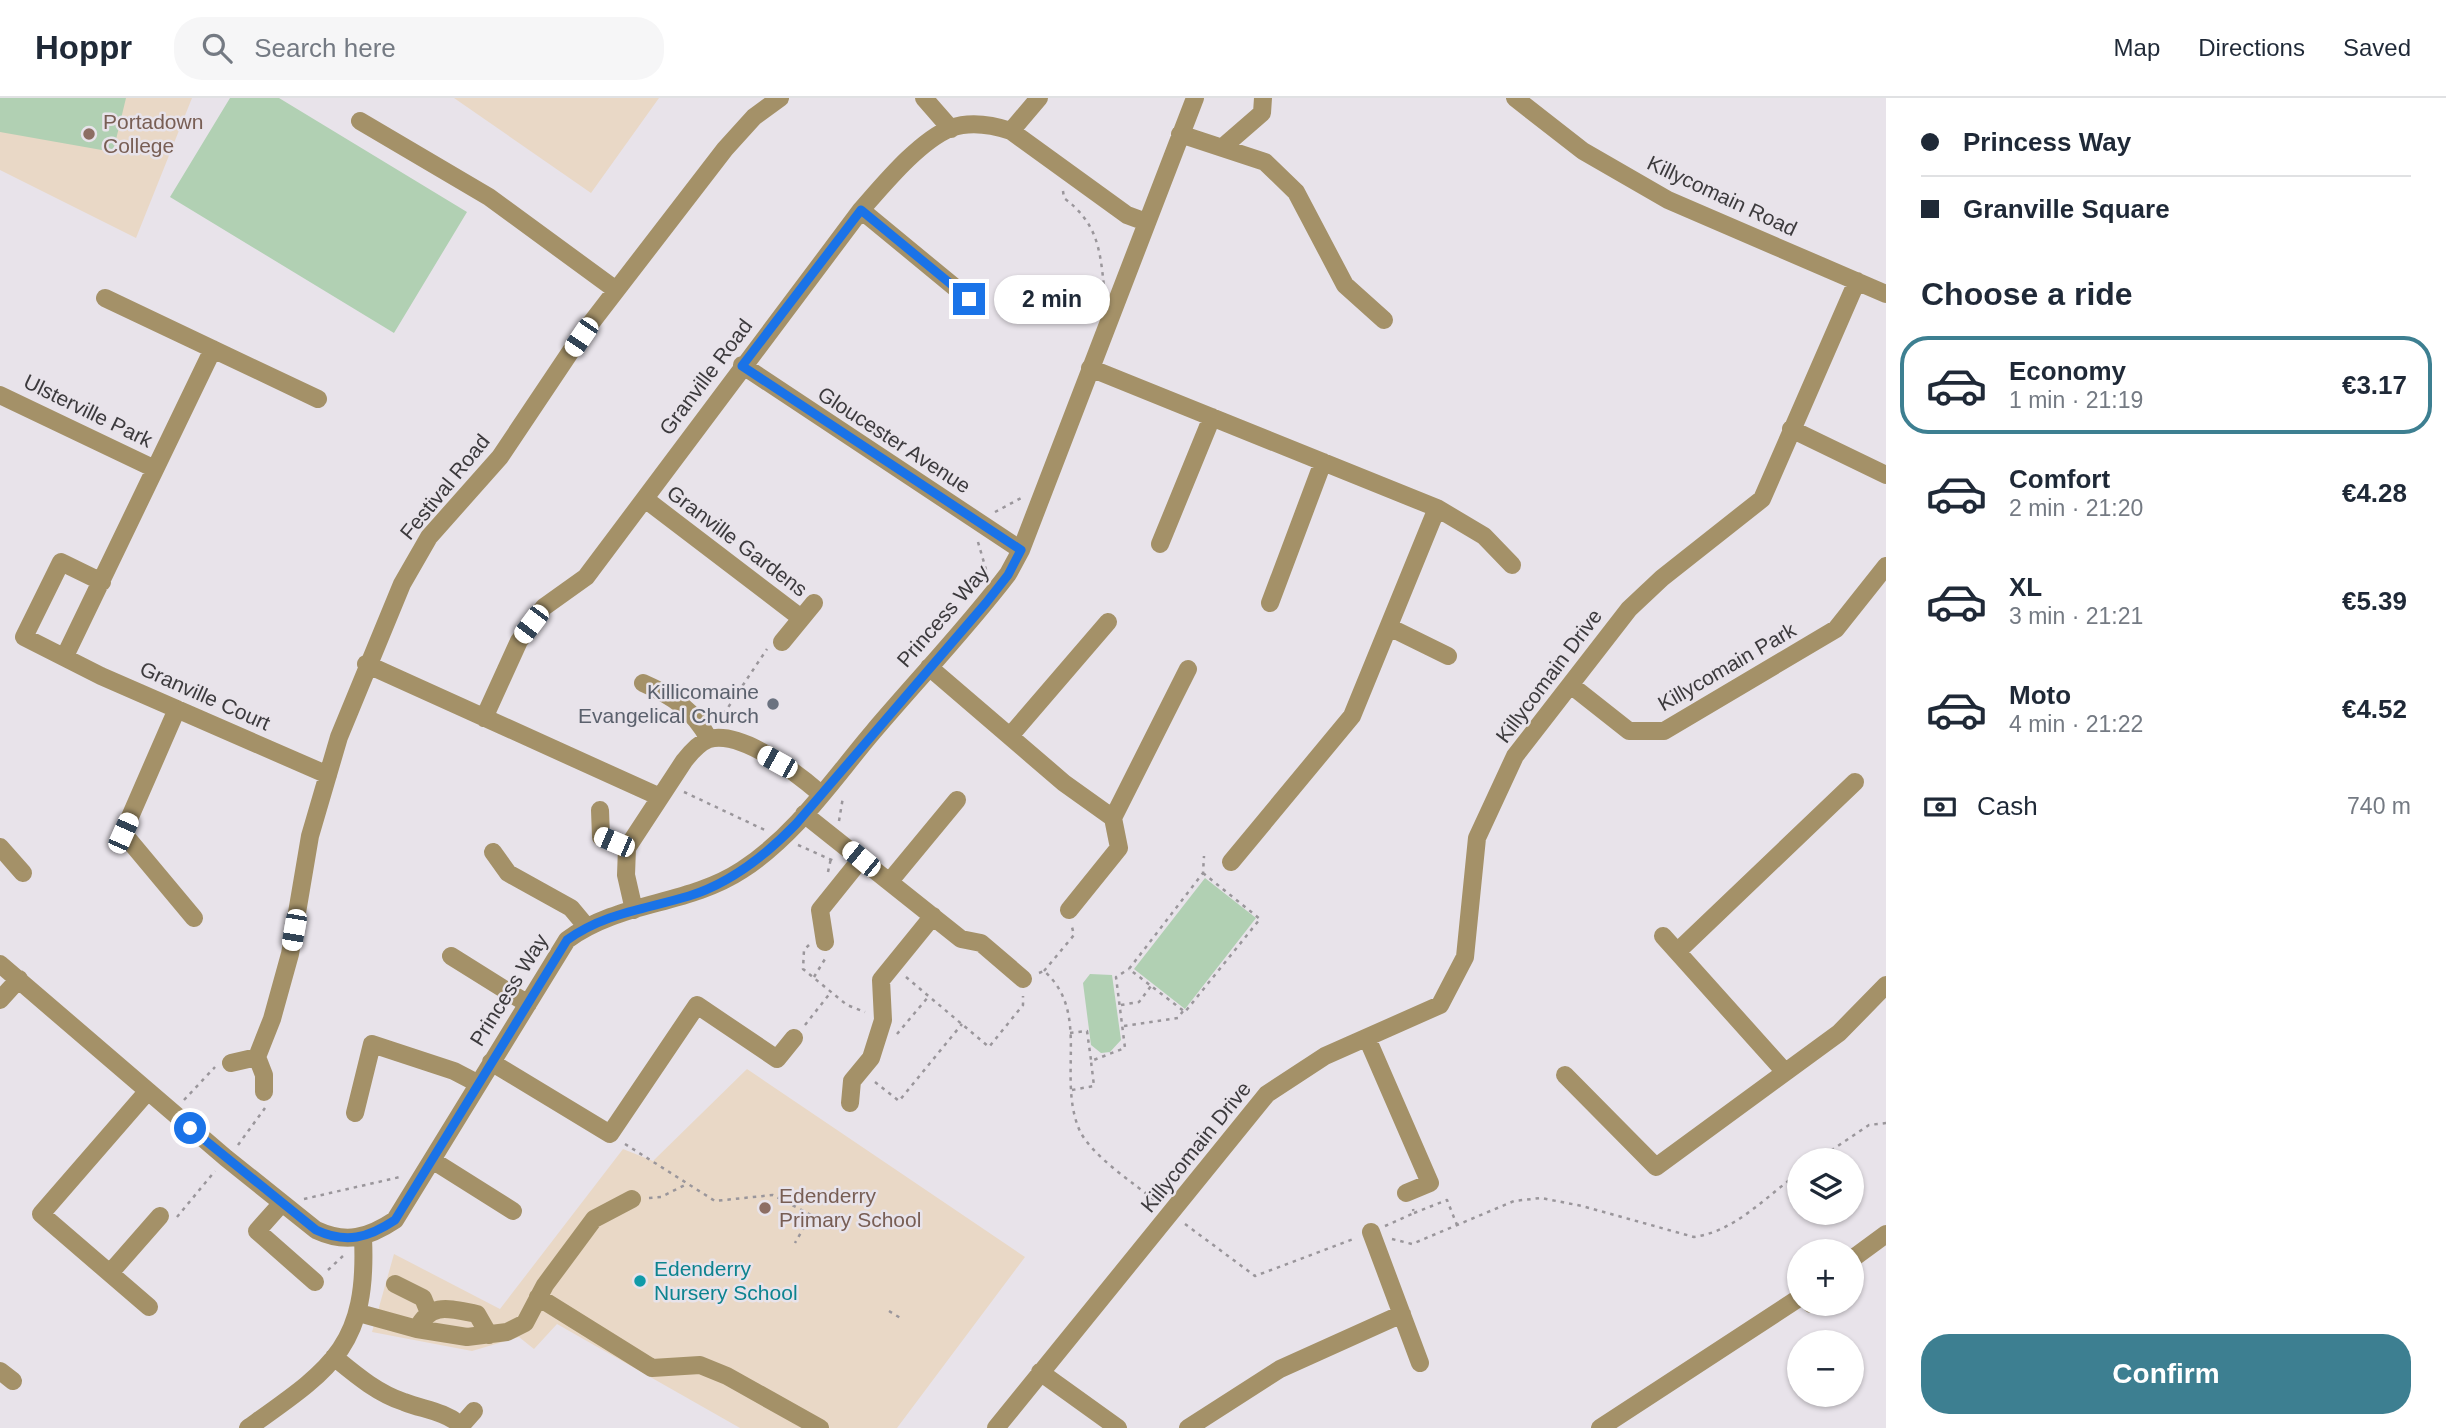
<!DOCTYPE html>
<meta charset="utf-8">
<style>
body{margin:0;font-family:Helvetica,sans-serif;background:#f6f6f7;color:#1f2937;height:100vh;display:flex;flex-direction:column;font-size:26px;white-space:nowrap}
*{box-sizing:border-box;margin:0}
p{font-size:23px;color:#747a83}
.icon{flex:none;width:38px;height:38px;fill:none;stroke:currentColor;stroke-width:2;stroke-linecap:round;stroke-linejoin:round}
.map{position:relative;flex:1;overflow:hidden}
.details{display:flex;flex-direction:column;background:#fff;width:560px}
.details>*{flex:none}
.banner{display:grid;align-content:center;height:154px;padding:0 35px;background:#fff}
.fabs{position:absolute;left:1787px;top:1050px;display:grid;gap:14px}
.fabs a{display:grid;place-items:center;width:77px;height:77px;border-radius:50%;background:#fff;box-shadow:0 2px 5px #0004;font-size:35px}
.end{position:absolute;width:32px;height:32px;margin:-16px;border:9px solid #1a73e8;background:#fff;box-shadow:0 0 0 4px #fff}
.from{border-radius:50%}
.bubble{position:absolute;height:49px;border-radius:24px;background:#fff;box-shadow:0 2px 5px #0004;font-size:23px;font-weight:800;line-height:49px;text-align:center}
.car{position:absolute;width:21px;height:42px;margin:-21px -10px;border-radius:9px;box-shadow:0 0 5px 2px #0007;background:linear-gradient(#fff 24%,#345 0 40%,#fff 0 76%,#345 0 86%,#fff 0)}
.banner b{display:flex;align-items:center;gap:24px;height:66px;font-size:26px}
.banner b+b{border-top:2px solid #e0e1e3}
.banner i{width:18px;height:18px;background:#1f2937}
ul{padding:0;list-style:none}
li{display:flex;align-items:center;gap:21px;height:98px;margin:0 14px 10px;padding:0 21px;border:4px solid transparent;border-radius:28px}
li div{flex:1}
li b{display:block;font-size:26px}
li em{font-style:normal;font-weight:800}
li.current{border-color:#3d7f91}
li>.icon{width:63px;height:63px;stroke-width:1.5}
h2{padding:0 35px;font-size:32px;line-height:84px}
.pay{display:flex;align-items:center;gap:18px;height:77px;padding:0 35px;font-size:26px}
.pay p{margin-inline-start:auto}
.primary-button{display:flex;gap:14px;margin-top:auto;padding:14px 35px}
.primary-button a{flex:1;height:80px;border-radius:28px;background:#3d7f91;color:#fff;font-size:28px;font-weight:800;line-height:80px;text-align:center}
header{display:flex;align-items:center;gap:42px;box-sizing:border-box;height:98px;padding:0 35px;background:#fff;border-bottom:2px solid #e0e1e3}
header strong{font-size:33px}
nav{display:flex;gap:38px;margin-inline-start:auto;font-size:24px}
.search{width:490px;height:63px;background:#f6f6f7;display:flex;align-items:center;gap:18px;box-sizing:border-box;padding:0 24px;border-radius:28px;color:#747a83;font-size:26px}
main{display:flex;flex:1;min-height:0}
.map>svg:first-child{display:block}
.education{fill:#e9d8c6}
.green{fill:#b1d0b3}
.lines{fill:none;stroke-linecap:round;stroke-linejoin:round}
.path{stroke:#9a969b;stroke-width:2.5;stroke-dasharray:3.5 5;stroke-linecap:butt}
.minor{stroke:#a49168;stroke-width:18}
.route{stroke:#1a73e8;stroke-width:9}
.education-dot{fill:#8d6e63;stroke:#e8e3ea;stroke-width:2.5}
.worship-dot{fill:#6b7280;stroke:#e8e3ea;stroke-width:2.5}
.culture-dot{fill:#0f9aa8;stroke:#e8e3ea;stroke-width:2.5}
.labels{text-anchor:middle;stroke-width:5;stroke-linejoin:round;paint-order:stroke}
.education-label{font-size:21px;fill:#785e54;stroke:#e8e3ea;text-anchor:start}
.street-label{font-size:21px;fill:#3c3a3d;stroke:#e8e3ea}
.worship-label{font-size:21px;fill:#5b616d;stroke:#e8e3ea;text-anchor:end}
.culture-label{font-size:21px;fill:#0d838f;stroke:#e8e3ea;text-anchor:start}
</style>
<header>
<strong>Hoppr</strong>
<div class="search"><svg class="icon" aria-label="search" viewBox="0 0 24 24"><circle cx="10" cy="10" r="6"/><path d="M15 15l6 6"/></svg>Search here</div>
<nav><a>Map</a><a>Directions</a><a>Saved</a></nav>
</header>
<main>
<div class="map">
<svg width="1886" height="1330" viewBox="0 0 1886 1330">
<rect width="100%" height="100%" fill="#e8e3ea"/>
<path class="education" d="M 0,0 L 192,0 L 136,140 L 0,72 Z
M 454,0 L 659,0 L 591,95 Z
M 747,971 L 1025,1159 L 897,1330 L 740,1330 L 557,1226 L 534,1251 L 519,1239 L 472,1253 L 372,1234 L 394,1156 L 500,1211 L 623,1051 L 653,1063 Z"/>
<path class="green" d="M 0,0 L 126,0 L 113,54 L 0,34 Z
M 230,0 L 279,0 L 467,114 L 394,235 L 170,99 Z
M 1205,780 L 1256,820 L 1185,911 L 1134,871 Z
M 1090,876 L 1112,877 L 1121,942 L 1110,954 L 1101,955 L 1091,947 L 1083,885 Z"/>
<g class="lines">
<path class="path" d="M 1063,93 L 1064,100 C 1097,125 1100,150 1104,189
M 995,414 L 1023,399
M 978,444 L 987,475
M 719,623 L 767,551
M 684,694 L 767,733
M 839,723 L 843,699
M 798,747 L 834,763
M 828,774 L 831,760
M 1203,775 L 1260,821 L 1185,914 L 1129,871 L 1203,775 L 1204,758
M 809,847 L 804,852 L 803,871 L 847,907 L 865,914
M 1044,873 L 1074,837 L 1072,829
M 1039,875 L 1044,873 C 1091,914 1057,978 1079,1031 C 1090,1057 1135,1086 1157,1104
M 814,879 L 825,861
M 906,879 L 989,949 L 1023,907 L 1023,898
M 1121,907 L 1139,904 L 1151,888
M 805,927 L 831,894
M 1124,928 L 1178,920 L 1183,913
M 1070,935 L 1087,933 L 1091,962
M 897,936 L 929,898
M 875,984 L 899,1003 L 962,926
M 1072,992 L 1094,988 L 1091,963 L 1125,950 L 1116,879 L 1129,871
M 184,1002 L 215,969
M 625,1046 L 715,1103 L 773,1097 L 811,1117 L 795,1145
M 238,1047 L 265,1010
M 1817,1062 L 1869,1027 L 1886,1025
M 649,1100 L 661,1099 L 685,1087
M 304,1101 L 400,1079
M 1414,1115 L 1447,1102 L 1457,1127
M 177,1119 L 215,1073
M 1185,1126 L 1255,1178 L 1356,1140
M 1385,1128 L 1414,1115 L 1413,1111
M 1392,1141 L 1412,1146 L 1514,1103 L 1541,1100 L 1582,1108 L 1694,1139 C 1736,1133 1765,1099 1799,1075
M 328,1172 L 344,1157
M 889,1213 L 902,1221"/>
<path class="minor" d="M 924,0 L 951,31
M 1515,0 L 1583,53 L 1668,102 L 1886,196
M 360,23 L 489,99 L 616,192
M 1011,33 L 1039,0
M 1180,36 L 1265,64 L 1296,94 L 1345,187 L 1384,222
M 1224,48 L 1262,15 L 1263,0
M 861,112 L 969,201
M 105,200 L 318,301
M 742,267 L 1021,452
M 1090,270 L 1437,410 L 1484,438 L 1512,467
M 0,297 L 155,371
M 1791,331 L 1886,377
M 645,401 L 801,520
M 1160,446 L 1212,319
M 102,484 L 61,464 L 24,539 L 101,578 L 328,677
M 1270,505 L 1323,364
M 1389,529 L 1448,558
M 782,544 L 814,505
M 65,558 L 213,251
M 366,566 L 660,699
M 929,569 L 1064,685 L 1113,720
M 643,585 C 673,598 693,612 709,641
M 1572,588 L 1629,633 L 1664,633 L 1836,531 L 1886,468
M 177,611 L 123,735 L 194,820
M 484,620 L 519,543 L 544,509 L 586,479 L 861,112 C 884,86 919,43 951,30 C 970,23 993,27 1011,33 L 1127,117 L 1146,124
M 1010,638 L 1108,524
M 600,712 L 601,739 L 627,750
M 804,716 L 961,841 L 981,845 L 1023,881
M 0,749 L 23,775
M 493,754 L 508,775 L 571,810 L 586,828
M 1231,764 L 1352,618 L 1437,410
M 890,783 L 957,702
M 634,812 L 626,777 L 627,750 L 684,663 C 691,654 699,645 709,641 C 742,632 798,676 821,696
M 1069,812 L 1119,750 L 1113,720 L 1188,571
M 1663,838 L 1785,974
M 825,844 L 820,812 L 861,761
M 1678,853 L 1855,684
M 451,858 L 528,906
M 0,866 L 226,1060 L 316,1132 C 346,1146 368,1140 395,1122 L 567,842 C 619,803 687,808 742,772 C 796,737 833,681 873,634 C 918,581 966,531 1008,476 L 1021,452 L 1195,0
M 0,902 L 19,881
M 1367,940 L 1430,1085 L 1406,1095
M 257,959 L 272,921 L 290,856 L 310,738 L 339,639 L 402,486 L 429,439 L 500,359 L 581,238 L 725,51 L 754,19 L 780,0
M 491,964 L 610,1036 L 697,907 L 777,961 L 794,940
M 231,965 L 257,959 L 264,977 L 264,994
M 1565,977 L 1656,1069 L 1839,935 L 1886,887
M 147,994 L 41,1116 L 149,1209
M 850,1005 L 852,983 L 871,960 L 883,922 L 881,882 L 933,818
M 355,1015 L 372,946 L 454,973 L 477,985
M 432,1062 L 513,1113
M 282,1105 L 257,1133 L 315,1184
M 1371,1134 L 1420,1265
M 1852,1161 L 1886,1136
M 110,1175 L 160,1118
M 395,1186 L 423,1200 L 429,1215
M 538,1199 L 652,1270 L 700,1267 L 727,1278 L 820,1330
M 1811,1206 L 1818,1206
M 359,1215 L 417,1231 L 467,1239 L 507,1234 L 525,1225 L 545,1187 L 594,1121 L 632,1101
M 417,1231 C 431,1203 450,1211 477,1216 L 489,1237
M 334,1259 C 356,1277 377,1295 404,1304 C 425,1312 443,1313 461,1327
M 0,1273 L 13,1283
M 1040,1274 L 1118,1330
M 248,1330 C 331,1271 368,1249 363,1140
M 459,1330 L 474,1313
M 996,1330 L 1267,996 L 1325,958 L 1440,907 L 1465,859 L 1477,740 L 1515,658 L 1629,511 L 1662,480 L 1762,401 L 1857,183
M 1188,1330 L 1280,1271 L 1402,1216
M 1600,1330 L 1799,1200"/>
</g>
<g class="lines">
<path class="route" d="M 190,1030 L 316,1132 C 346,1146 368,1140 395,1122 L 567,842 C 604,815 646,811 689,798 C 731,785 766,757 796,726 L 986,505 L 1008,477 L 1021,452 L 742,268 L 861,112 L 969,201"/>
</g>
<g class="education-dot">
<circle cx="89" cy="36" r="7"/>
<circle cx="765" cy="1110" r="7"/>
</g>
<circle class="worship-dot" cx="773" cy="606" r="7"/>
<circle class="culture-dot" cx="640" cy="1183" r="7"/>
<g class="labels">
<g class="education-label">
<text x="103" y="31">Portadown<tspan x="103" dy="24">College</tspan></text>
<text x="779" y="1105">Edenderry<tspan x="779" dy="24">Primary School</tspan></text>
</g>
<g class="street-label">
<text transform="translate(1722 98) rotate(25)" y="7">Killycomain Road</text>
<text transform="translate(706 279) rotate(-53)" y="7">Granville Road</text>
<text transform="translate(88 313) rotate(26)" y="7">Ulsterville Park</text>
<text transform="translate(894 342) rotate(33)" y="7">Gloucester Avenue</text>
<text transform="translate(445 389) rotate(-51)" y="7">Festival Road</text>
<text transform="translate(737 443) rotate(37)" y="7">Granville Gardens</text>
<text transform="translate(943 518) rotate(-49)" y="7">Princess Way</text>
<text transform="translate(1727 569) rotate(-30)" y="7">Killycomain Park</text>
<text transform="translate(1549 578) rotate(-53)" y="7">Killycomain Drive</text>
<text transform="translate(205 598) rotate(24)" y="7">Granville Court</text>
<text transform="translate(509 892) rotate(-58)" y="7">Princess Way</text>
<text transform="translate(1196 1049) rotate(-51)" y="7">Killycomain Drive</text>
</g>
<g class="worship-label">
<text x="759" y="601">Killicomaine<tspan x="759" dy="24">Evangelical Church</tspan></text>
</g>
<g class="culture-label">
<text x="654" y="1178">Edenderry<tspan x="654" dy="24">Nursery School</tspan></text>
</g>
</g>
</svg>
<div class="fabs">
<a><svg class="icon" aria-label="layers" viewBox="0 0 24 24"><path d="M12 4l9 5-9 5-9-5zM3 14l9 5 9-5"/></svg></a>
<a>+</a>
<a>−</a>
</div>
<i class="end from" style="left:190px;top:1030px"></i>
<i class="end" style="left:969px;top:201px"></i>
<div class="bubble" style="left:994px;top:177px;width:116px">2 min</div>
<i class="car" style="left:581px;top:239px;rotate:214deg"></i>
<i class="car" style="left:531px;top:526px;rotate:217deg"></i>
<i class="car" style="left:777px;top:664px;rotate:299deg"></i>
<i class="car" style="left:123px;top:735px;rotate:24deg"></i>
<i class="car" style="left:614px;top:744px;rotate:293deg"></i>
<i class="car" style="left:861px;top:761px;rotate:309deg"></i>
<i class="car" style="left:294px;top:832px;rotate:190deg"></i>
</div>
<section class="details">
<div class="banner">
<b><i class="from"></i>Princess Way</b>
<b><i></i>Granville Square</b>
</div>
<h2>Choose a ride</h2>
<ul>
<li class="current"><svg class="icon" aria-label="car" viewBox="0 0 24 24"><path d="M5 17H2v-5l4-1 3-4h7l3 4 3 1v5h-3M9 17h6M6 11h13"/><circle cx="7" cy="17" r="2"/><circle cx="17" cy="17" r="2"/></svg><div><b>Economy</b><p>1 min · 21:19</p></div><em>€3.17</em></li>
<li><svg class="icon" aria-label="car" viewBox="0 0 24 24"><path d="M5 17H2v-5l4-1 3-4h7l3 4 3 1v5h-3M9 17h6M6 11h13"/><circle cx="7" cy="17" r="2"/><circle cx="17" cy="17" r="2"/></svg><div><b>Comfort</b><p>2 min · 21:20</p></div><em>€4.28</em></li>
<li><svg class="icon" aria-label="car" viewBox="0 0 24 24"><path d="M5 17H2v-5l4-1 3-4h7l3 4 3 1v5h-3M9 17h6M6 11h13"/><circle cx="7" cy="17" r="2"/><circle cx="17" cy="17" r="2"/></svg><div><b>XL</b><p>3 min · 21:21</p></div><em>€5.39</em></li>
<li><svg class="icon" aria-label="car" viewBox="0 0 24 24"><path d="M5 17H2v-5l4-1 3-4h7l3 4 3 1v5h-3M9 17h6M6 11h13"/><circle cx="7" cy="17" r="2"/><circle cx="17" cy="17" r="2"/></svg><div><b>Moto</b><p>4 min · 21:22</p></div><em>€4.52</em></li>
</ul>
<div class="pay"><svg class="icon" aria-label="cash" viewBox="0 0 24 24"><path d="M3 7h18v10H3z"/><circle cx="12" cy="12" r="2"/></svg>Cash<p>740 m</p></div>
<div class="primary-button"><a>Confirm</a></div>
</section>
</main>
